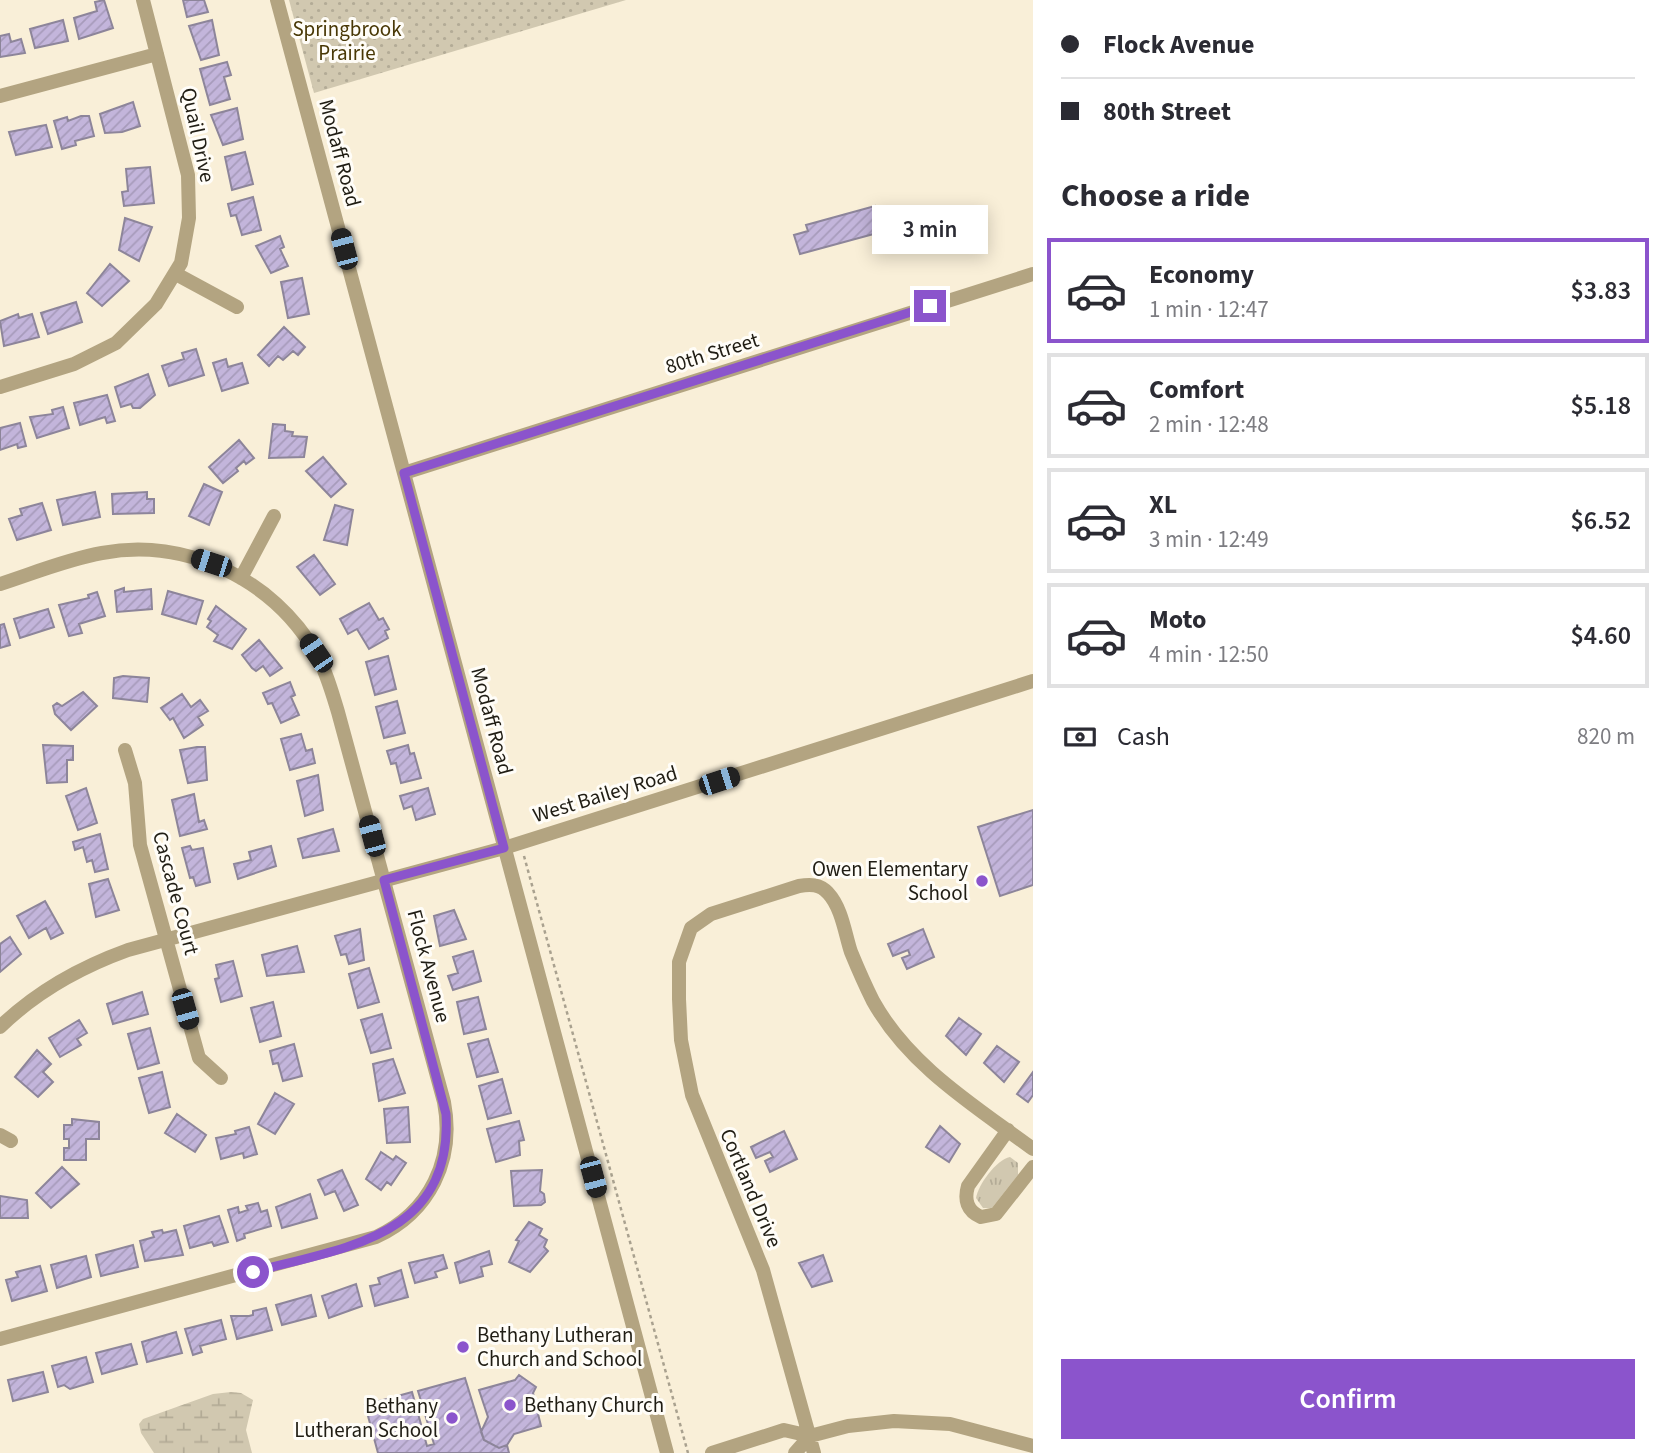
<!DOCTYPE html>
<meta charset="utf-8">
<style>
body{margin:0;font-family:"Source Sans 3",sans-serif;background:#f7f7f7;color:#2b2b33;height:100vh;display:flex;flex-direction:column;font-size:26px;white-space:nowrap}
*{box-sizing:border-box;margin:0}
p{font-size:23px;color:#7c7c81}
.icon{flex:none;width:38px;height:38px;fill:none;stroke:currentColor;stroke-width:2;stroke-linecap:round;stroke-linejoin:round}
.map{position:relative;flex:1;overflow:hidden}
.side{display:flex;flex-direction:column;background:#fff;width:630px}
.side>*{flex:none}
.guide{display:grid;align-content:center;height:154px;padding:0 28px;background:#fff}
.end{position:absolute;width:32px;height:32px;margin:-16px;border:9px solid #8b54cc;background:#fff;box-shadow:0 0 0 4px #fff}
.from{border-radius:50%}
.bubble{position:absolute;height:49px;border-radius:0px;background:#fff;box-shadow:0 4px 18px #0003;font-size:23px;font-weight:600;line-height:49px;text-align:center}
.car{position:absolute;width:21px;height:42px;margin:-21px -10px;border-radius:9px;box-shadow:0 0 5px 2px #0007;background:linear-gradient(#222 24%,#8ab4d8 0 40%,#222 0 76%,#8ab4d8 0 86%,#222 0)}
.guide b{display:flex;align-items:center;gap:24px;height:66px;font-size:26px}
.guide b+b{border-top:2px solid #e1e1e2}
.guide i{width:18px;height:18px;background:#2b2b33}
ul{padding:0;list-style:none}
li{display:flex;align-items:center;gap:21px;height:105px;margin:0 14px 10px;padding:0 14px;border:4px solid #e1e1e2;border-radius:0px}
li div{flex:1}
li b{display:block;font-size:26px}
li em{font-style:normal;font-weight:600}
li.selected{border-color:#8b54cc}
li>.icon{width:63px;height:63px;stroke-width:1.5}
h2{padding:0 28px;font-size:32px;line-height:84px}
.pay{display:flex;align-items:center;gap:18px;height:77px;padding:0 28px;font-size:26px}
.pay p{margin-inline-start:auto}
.button{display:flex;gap:14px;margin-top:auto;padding:14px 28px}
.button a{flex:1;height:80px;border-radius:0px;background:#8b54cc;color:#fff;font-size:28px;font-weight:600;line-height:80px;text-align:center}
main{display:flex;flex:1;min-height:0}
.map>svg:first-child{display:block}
.grass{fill:url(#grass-tufts)}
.wetland{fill:url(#wetland-marsh)}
.park{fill:url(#park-dots)}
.building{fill:url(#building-hatch);stroke:#8d859a;stroke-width:2}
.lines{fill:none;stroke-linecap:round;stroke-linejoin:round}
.path{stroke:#a9a18f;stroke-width:2.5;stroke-dasharray:3.5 3.5;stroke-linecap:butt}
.minor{stroke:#b3a481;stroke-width:14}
.route{stroke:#8b54cc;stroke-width:9}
.poi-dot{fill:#8b54cc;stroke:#fffdf8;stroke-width:2.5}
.labels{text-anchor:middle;stroke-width:6;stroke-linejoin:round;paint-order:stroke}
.park-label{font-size:21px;fill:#493806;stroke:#fffdf8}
.street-label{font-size:21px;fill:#201d14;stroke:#fffdf8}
.poi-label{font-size:21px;fill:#201d14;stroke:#fffdf8;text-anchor:end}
</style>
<main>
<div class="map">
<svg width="1033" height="1453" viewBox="0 0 1033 1453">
<defs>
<pattern id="grass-tufts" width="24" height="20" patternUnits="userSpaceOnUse" patternTransform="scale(1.75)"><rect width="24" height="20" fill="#d1c8b0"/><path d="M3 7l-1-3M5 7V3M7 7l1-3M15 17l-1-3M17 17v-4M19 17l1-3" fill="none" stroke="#b3ab96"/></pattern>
<pattern id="wetland-marsh" width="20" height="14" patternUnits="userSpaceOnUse" patternTransform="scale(1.75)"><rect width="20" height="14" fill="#d1c8b0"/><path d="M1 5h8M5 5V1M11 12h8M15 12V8" fill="none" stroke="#b3ab96"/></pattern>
<pattern id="park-dots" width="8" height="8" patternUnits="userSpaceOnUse" patternTransform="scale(1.75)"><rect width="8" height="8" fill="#d1c8b0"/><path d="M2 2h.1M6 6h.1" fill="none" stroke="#b3ab96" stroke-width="1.8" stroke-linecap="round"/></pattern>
<pattern id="building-hatch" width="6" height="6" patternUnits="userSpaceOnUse" patternTransform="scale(1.75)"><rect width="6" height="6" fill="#c3b5db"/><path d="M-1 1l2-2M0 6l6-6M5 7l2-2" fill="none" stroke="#a79bbb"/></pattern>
</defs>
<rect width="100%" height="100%" fill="#f9efd8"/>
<path class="grass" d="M 1010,1157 L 1018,1163 L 1018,1175 L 992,1208 L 983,1208 L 976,1198 C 978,1185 996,1160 1010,1157 Z"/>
<path class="wetland" d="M 231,1392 L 241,1393 L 253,1400 L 246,1430 L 252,1453 L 154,1453 L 141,1433 L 139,1424 L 143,1419 L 213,1394 Z"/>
<path class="park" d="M 289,0 L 626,0 L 314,93 Z"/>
<path class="building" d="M 104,0 L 113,28 L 79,39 L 74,18 L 97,11 L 95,2 Z
M 183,0 L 204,0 L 208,12 L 187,17 Z
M 63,20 L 68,41 L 35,48 L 30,29 Z
M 212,20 L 219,55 L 201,60 L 189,26 Z
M 9,34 L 11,42 L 21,39 L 25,53 L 0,57 L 0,36 Z
M 227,62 L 231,75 L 224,77 L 230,99 L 210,105 L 200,69 Z
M 133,102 L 140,126 L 122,132 L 105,133 L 100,114 Z
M 237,108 L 243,139 L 223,145 L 211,115 Z
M 81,116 L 89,116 L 94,136 L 75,141 L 76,145 L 62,149 L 54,121 L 67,117 L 68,121 Z
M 46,125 L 52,147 L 16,155 L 9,132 Z
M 245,152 L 253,184 L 232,190 L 225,157 Z
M 150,167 L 154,203 L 124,206 L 122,192 L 128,191 L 126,169 Z
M 253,197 L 261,230 L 242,235 L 236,215 L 231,216 L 228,204 Z
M 875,206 L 881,232 L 800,254 L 794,235 L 808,231 L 806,225 Z
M 125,218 L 152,227 L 139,261 L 119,250 Z
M 280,236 L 284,247 L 280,249 L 288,266 L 271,273 L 256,246 Z
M 110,264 L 129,281 L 102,306 L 87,293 Z
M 302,278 L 309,314 L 288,318 L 281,282 Z
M 76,302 L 82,322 L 48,334 L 41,313 Z
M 18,314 L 19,318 L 32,314 L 39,337 L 4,346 L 0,321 Z
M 284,327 L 305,347 L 298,355 L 293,351 L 283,360 L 278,356 L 269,366 L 258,355 Z
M 196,349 L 204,375 L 169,386 L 162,366 L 184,359 L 182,353 Z
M 226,359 L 228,367 L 242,363 L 248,383 L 222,391 L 213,363 Z
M 148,374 L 155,395 L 140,408 L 133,408 L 131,404 L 121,407 L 115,387 Z
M 107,395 L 115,421 L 107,423 L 105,417 L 80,425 L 74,403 Z
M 63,407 L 69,428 L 37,438 L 30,417 L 53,414 L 52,410 Z
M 20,423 L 26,446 L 18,448 L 17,444 L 0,450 L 0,428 Z
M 273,424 L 285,425 L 285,431 L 293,432 L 292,436 L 307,437 L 304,457 L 269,458 Z
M 239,440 L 254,458 L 246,464 L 244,461 L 236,468 L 238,471 L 223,483 L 209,467 Z
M 323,457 L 346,484 L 331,497 L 306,471 Z
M 204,484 L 222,492 L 209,525 L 189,516 Z
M 95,492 L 100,517 L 63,525 L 57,500 Z
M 147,492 L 147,499 L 154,499 L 154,513 L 113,514 L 112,494 Z
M 42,503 L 51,530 L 17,540 L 9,519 L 22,515 L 20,509 Z
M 335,505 L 353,510 L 347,545 L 324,540 Z
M 314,555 L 335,584 L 320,595 L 297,567 Z
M 124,588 L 124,592 L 151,589 L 152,609 L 117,612 L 115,591 Z
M 168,591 L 203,601 L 196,624 L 162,614 Z
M 97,592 L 105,616 L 79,624 L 82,633 L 69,636 L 59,605 L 89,598 L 88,595 Z
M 369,603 L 379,620 L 383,618 L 389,629 L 385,631 L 388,638 L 369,649 L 357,629 L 348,634 L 340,619 Z
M 216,606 L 246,629 L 232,649 L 214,641 L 218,635 L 207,627 L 211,621 L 208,619 Z
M 48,609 L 54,627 L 20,638 L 14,619 Z
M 4,624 L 10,645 L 0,648 L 0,625 Z
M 259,640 L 282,668 L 270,676 L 263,666 L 256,671 L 252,668 L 242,655 Z
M 388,656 L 396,689 L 375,695 L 366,662 Z
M 123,676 L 149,678 L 147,702 L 113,698 L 114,678 Z
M 290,682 L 295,695 L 291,697 L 299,715 L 281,723 L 272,703 L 268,704 L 263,693 Z
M 83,692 L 97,706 L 71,730 L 55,714 L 53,706 L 57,703 L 62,706 Z
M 182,694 L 191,707 L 200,700 L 208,711 L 198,717 L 203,725 L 184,738 L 173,718 L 170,720 L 161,708 Z
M 397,701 L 405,733 L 384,738 L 376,707 Z
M 301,734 L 306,751 L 312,749 L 315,763 L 290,770 L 281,739 Z
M 43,745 L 73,746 L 73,760 L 67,760 L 67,782 L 47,783 Z
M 408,745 L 410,754 L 414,753 L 421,778 L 401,783 L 396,763 L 391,764 L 387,751 Z
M 197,747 L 205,747 L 207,780 L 188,783 L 180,750 Z
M 318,775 L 323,810 L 305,816 L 297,781 Z
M 86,788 L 97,823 L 78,830 L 66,796 Z
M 428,788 L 435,814 L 416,820 L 412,806 L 404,809 L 400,796 Z
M 194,794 L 199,822 L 204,820 L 207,829 L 180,836 L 172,800 Z
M 1033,810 L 1033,885 L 1000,896 L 978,827 Z
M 333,829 L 339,851 L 303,858 L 298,839 Z
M 100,834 L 108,869 L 95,872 L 92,860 L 87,862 L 83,847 L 75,850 L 73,842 Z
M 190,846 L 192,850 L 203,848 L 210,882 L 196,886 L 193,877 L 190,878 L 182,848 Z
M 271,846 L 276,866 L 238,879 L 234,864 L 251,860 L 249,852 Z
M 108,879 L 119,910 L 96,917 L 89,884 Z
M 45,901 L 63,933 L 51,939 L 46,928 L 29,938 L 17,916 Z
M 454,910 L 466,939 L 440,946 L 434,916 Z
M 360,929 L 364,960 L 349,964 L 346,954 L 341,955 L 335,936 Z
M 923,929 L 934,957 L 907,969 L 902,958 L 910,955 L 908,950 L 893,956 L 888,944 Z
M 10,937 L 21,954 L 0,972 L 0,944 Z
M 297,946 L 304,972 L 267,976 L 262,955 Z
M 473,951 L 481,981 L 453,990 L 448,976 L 458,973 L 453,957 Z
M 233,961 L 242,996 L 221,1002 L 215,979 L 219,978 L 216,965 Z
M 369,968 L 379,1002 L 358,1008 L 349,974 Z
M 142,992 L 148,1014 L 113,1024 L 107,1004 Z
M 478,997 L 486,1029 L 464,1034 L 457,1002 Z
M 273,1002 L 281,1036 L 260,1042 L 251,1008 Z
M 382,1014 L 391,1048 L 371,1053 L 361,1020 Z
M 959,1018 L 981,1034 L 966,1055 L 946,1036 Z
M 79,1020 L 87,1033 L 77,1039 L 81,1045 L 60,1057 L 49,1038 Z
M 150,1028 L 159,1063 L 138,1069 L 128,1034 Z
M 488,1039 L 498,1072 L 477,1077 L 468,1044 Z
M 294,1044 L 302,1076 L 283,1081 L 278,1063 L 273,1064 L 270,1051 Z
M 997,1046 L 1019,1062 L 1004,1082 L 984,1063 Z
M 37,1050 L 51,1064 L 43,1072 L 53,1082 L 38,1097 L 15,1077 Z
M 393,1059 L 405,1093 L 379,1101 L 373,1064 Z
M 162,1072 L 170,1107 L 149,1113 L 139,1078 Z
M 1033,1072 L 1033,1095 L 1028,1102 L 1017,1094 Z
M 502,1079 L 511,1113 L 488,1119 L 479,1086 Z
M 275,1093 L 294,1104 L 275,1134 L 258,1124 Z
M 408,1107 L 410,1142 L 387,1143 L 384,1109 Z
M 177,1114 L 206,1135 L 195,1152 L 165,1133 Z
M 72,1119 L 99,1122 L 99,1139 L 86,1139 L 86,1160 L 64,1160 L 64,1148 L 69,1148 L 69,1139 L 64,1139 L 64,1125 L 72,1125 Z
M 519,1121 L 524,1140 L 519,1141 L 520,1155 L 496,1162 L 487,1129 Z
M 940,1126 L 960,1144 L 949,1162 L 926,1147 Z
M 249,1127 L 257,1154 L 244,1158 L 243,1153 L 221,1159 L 216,1138 L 236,1134 L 235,1131 Z
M 784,1131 L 797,1159 L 770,1172 L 765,1161 L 773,1157 L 770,1152 L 756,1158 L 751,1147 Z
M 381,1152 L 393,1160 L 396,1156 L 406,1163 L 391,1185 L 387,1182 L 381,1190 L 366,1179 Z
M 62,1167 L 79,1184 L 51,1208 L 36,1193 Z
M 342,1170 L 358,1205 L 344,1211 L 335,1191 L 325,1195 L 318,1180 Z
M 542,1170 L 540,1191 L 544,1194 L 545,1202 L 541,1205 L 514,1206 L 511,1171 Z
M 310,1194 L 317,1218 L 282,1228 L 276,1207 Z
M 0,1196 L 27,1200 L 28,1218 L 0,1218 Z
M 258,1203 L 261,1212 L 267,1210 L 271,1226 L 244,1234 L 245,1238 L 237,1241 L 228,1210 L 238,1207 L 239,1213 L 248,1210 L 246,1206 Z
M 219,1216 L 228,1242 L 214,1246 L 212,1242 L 190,1248 L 184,1226 Z
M 529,1222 L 542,1229 L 539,1235 L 547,1240 L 544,1247 L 548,1251 L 530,1272 L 509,1262 L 519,1241 L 516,1240 Z
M 162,1230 L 163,1233 L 176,1230 L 183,1255 L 145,1261 L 140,1241 L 154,1237 L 152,1232 Z
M 133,1245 L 138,1267 L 101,1276 L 96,1255 Z
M 489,1251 L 492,1264 L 481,1267 L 483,1276 L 460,1283 L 455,1263 Z
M 443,1255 L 447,1268 L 435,1272 L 437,1277 L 415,1283 L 409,1263 Z
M 823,1255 L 832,1281 L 812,1287 L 799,1263 Z
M 86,1256 L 91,1277 L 57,1288 L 51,1265 Z
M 40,1266 L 47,1291 L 12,1301 L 6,1280 L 18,1277 L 16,1272 Z
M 401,1270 L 408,1297 L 375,1306 L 370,1286 L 380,1284 L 378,1278 Z
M 356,1284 L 362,1306 L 329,1318 L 322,1296 Z
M 311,1295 L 316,1316 L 282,1325 L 276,1305 Z
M 266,1308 L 272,1330 L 237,1339 L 231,1316 L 249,1316 L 253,1315 L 253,1311 Z
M 221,1320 L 226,1339 L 200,1346 L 202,1352 L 193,1355 L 185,1329 Z
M 176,1332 L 182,1353 L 147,1362 L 142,1342 Z
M 131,1344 L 137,1364 L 102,1374 L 96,1353 Z
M 86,1357 L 93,1382 L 70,1389 L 64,1385 L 58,1387 L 52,1366 Z
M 43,1372 L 48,1392 L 13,1401 L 8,1380 Z
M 519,1375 L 536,1387 L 533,1393 L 541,1426 L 514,1434 L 507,1445 L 499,1448 L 484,1440 L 481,1432 L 488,1417 L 479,1390 L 515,1380 Z
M 465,1378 L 484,1440 L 499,1448 L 507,1445 L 509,1453 L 378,1453 L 365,1405 L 412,1392 L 427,1446 L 434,1444 L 418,1391 Z"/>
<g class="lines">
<path class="path" d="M 524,856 L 688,1453"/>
<path class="minor" d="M 277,0 L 667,1453
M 0,96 L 157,54
M 176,274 L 237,307
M 0,387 L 74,364 L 116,343 L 156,304 L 181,263 L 189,218 L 188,175 L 143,0
M 404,473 L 1033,274
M 241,578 L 274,516
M 0,584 C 34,573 68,559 102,553 C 186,537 273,579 316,653 C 326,671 332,692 338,712 L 444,1102 C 455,1160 430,1212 376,1237 L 0,1339
M 125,750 L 135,783 L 140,845 L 199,1058 L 221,1078
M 0,1027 C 36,992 81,967 128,950 L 504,848 L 1033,681
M 1008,1130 L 968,1186 C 964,1200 967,1211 981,1217 L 996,1214 L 1033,1167
M 0,1135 L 11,1141
M 712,1453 L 784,1430 L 810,1436
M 795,1453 L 810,1436 L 848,1426 L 894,1421 L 950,1424 L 1033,1446
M 814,1453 L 763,1270 L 692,1095 L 681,1040 L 679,999 L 679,962 L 691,928 L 711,914 L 799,886 C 810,884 820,884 828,893 C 842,908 845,934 851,952 C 858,969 865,985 873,1001 C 909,1066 975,1106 1033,1149"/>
</g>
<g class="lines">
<path class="route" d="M 253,1272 C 346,1247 453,1237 446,1114 L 384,880 L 504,848 L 404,473 L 930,306"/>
</g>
<g class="poi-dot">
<circle cx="982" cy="881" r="7"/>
<circle cx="463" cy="1347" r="7"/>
<circle cx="510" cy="1405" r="7"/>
<circle cx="452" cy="1418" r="7"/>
</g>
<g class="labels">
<g class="park-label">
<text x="347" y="36">Springbrook<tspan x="347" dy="24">Prairie</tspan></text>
</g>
<g class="street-label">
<text transform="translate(198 135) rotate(78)" y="7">Quail Drive</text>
<text transform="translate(340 153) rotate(75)" y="7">Modaff Road</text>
<text transform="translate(712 353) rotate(-17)" y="7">80th Street</text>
<text transform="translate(492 721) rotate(75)" y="7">Modaff Road</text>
<text transform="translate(605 794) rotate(-17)" y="7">West Bailey Road</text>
<text transform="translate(176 893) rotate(75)" y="7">Cascade Court</text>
<text transform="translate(429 966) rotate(75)" y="7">Flock Avenue</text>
<text transform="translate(751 1188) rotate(67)" y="7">Cortland Drive</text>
</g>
<g class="poi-label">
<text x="968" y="876">Owen Elementary<tspan x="968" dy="24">School</tspan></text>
<text x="477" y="1342" text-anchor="start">Bethany Lutheran<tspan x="477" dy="24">Church and School</tspan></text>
<text x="524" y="1412" text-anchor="start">Bethany Church</text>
<text x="438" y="1413">Bethany<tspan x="438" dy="24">Lutheran School</tspan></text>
</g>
</g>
</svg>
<i class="end from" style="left:253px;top:1272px"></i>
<i class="end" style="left:930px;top:306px"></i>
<div class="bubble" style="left:872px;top:205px;width:116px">3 min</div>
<i class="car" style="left:344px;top:249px;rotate:345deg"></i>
<i class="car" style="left:211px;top:563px;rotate:288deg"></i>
<i class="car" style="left:316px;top:653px;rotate:326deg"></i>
<i class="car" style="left:719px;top:781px;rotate:72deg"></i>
<i class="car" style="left:372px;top:836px;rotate:345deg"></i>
<i class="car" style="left:185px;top:1009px;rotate:164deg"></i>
<i class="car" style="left:593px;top:1177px;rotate:165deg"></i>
</div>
<section class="side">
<div class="guide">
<b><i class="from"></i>Flock Avenue</b>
<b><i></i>80th Street</b>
</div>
<h2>Choose a ride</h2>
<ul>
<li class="selected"><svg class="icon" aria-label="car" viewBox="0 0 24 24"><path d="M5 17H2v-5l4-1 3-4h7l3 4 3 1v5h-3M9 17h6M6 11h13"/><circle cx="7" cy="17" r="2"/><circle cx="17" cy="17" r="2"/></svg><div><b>Economy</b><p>1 min · 12:47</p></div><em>$3.83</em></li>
<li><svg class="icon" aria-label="car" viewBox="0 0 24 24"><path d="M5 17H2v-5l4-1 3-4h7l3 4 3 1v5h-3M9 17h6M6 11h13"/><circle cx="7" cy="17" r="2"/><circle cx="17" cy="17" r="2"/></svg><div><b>Comfort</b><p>2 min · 12:48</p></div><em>$5.18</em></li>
<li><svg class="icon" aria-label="car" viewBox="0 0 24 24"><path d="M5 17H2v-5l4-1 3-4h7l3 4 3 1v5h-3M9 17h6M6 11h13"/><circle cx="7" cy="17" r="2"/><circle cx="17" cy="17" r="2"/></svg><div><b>XL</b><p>3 min · 12:49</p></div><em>$6.52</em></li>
<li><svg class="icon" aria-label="car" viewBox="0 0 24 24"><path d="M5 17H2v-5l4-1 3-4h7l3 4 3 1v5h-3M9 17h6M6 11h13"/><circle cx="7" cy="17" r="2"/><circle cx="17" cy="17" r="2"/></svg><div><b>Moto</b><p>4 min · 12:50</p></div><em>$4.60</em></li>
</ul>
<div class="pay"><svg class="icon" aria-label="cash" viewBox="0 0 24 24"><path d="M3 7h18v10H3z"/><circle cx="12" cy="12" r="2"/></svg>Cash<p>820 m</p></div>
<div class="button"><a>Confirm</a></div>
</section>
</main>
